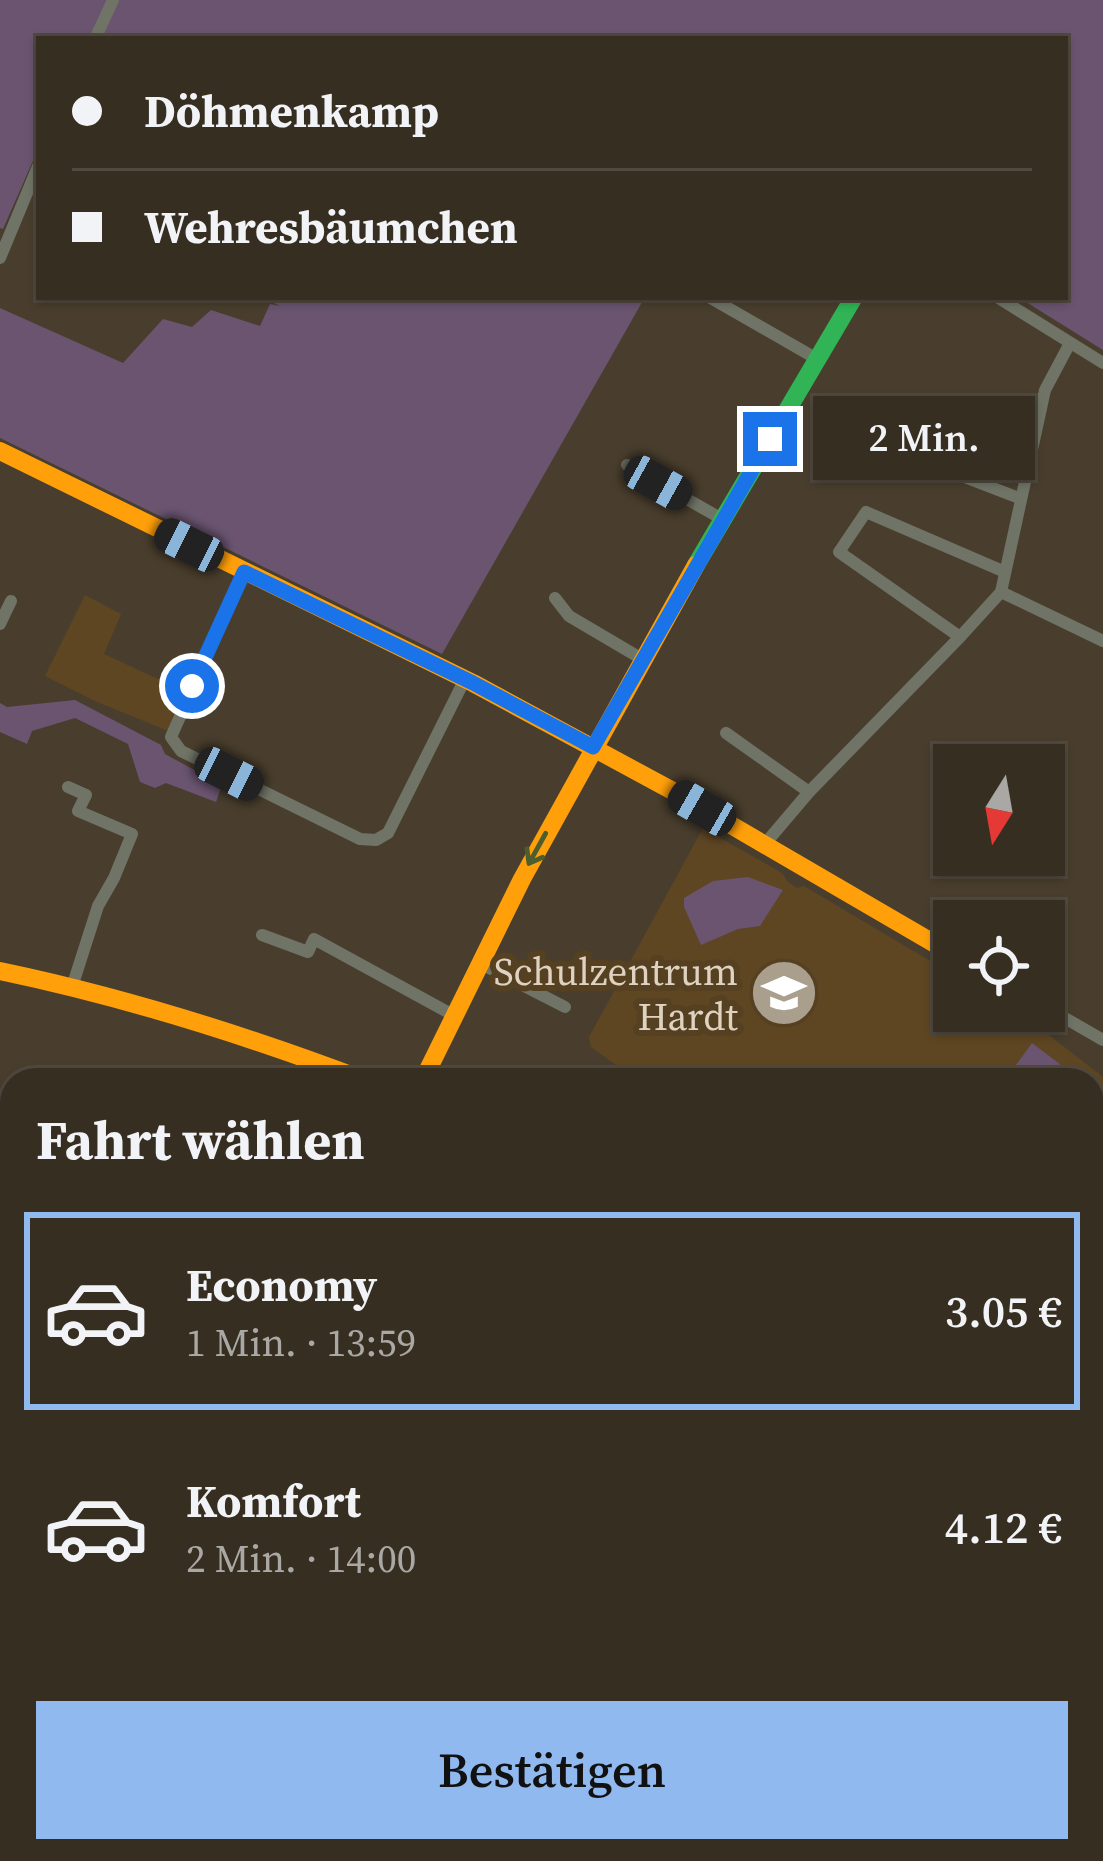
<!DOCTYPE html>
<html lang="de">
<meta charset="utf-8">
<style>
body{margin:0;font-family:"Source Serif 4",serif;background:#423a2f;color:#f1f3f6;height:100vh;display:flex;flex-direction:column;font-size:45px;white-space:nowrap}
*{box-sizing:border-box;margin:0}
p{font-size:39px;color:#aaa8a5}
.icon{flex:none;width:66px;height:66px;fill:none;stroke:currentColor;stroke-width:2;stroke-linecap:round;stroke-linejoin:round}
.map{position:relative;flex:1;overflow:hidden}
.side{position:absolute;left:0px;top:1068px;width:1104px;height:795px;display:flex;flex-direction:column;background:#372e22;border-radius:36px 36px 0 0;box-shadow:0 3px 9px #0004,0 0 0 3px #514a40}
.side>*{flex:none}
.hud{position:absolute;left:36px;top:36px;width:1032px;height:264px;border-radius:0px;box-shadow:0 3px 9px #0004,0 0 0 3px #514a40;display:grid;align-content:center;height:264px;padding:0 36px;background:#372e22}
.needle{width:78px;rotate:191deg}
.tools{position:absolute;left:933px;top:744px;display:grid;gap:24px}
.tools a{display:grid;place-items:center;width:132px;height:132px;border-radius:0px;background:#372e22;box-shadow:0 3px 9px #0004,0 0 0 3px #514a40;font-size:60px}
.end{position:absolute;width:54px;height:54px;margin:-27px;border:15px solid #1a73e8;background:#fff;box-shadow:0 0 0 6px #fff}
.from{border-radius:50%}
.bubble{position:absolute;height:84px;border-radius:0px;background:#372e22;box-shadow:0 3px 9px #0004,0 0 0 3px #514a40;font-size:39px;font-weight:600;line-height:84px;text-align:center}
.car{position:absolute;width:36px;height:72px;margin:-36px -18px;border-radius:15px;box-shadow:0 0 9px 3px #0007;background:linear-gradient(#222 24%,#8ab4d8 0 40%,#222 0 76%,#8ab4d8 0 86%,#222 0)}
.hud b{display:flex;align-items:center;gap:42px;height:114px;font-size:45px}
.hud b+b{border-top:3px solid #514a40}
.hud i{width:30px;height:30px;background:#f1f3f6}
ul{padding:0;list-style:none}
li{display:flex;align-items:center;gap:36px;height:198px;margin:0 24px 18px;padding:0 12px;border:6px solid transparent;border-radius:0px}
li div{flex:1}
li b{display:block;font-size:45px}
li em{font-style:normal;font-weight:600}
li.current{border-color:#90b9f0}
li>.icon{width:108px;height:108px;stroke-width:1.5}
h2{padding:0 36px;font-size:54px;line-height:144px}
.button{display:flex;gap:24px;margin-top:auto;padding:24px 36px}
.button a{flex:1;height:138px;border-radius:0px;background:#90b9f0;color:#111;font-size:48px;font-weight:600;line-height:138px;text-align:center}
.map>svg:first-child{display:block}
.built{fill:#5e4623}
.green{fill:#6a5470}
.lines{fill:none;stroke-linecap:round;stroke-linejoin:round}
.street{stroke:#6f7467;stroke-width:12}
.fast{stroke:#30b455;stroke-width:18}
.slow{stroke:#ff9f0a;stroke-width:18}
.oneway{stroke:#4c5d2e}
.route{stroke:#1a73e8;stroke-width:15}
.labels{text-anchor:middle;stroke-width:12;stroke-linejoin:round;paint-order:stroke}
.poi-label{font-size:39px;fill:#dfd2c1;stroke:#554021;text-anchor:end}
</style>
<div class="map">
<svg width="1103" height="1861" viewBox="0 0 1103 1861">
<rect width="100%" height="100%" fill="#493e2d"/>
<path class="built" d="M 85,595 L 121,614 L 104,654 L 186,692 L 168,731 L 95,701 L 45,676 Z
M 703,828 L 782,873 L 788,882 L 797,888 L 804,886 L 954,975 L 954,1011 L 1018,1011 L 1103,1077 L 1103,1124 L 1092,1138 L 1092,1080 L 637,1080 L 591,1047 L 589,1037 Z"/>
<path class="green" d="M 0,0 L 1103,0 L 1103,350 L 1018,297 L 1065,297 L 1065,39 L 39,39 L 39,147 L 3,229 L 0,228 Z
M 262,297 L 645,297 L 442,654 L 0,438 L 0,308 L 123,363 L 163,319 L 192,327 L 211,310 L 260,326 L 270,304 L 280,306 Z
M 75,700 L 161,745 L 165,754 L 222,785 L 216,802 L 166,783 L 155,788 L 140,782 L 128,744 L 75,718 L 32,731 L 27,744 L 0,732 L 0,703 L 7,707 Z
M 748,877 L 783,890 L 760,926 L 738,929 L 701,945 L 684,907 L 684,898 L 713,881 Z
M 1032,1043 L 1081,1080 L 1005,1080 Z"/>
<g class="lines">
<path class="street" d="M 95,39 L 113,0
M 0,258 L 39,164
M 709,297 L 817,359
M 997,297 L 1103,363
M 899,452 L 1019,498
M 627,465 L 722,519
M 244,572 L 171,737 L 181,751 L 360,839 L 376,840 L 388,833 L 465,679
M 1001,592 L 1103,641
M 555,598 L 569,616 L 642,659
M 0,624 L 11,601
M 960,637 L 839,552 L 866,512 L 1005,572
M 726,733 L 809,792
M 68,787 L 86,795 L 78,811 L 132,834 L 114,878 L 98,906 L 72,987
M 764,845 L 809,792 L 960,637 L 1001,592 L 1045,390 L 1070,343
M 262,935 L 308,952 L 314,939 L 453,1015
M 479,963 L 565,1007
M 1044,1006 L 1103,1040
M 1092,1191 L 1103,1179
M 1092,1546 L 1103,1557"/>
<path class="fast" d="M 696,565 L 854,297
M 1092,1819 L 1103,1831"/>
<path class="slow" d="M 0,451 L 473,683 L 671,790 L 954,955
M 0,971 C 125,997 245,1035 364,1080
M 423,1080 L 522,879 L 696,565"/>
</g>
<defs><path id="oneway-shaft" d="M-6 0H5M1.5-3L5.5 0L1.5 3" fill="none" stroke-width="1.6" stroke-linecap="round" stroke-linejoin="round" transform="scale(3)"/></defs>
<use class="oneway" href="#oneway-shaft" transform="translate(537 849) rotate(119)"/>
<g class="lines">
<path class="route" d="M 192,686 L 244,572 L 473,683 L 593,747 L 770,439"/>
</g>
<defs>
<symbol id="school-disc" viewBox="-11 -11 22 22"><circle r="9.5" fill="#aa9e8d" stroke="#554021"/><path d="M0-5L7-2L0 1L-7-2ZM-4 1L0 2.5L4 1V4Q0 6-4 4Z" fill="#fff"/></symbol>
</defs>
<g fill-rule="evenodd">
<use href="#school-disc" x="746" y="955" width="76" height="76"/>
</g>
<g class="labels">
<g class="poi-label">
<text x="738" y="985">Schulzentrum<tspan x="738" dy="45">Hardt</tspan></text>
</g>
</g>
</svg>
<div class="tools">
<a><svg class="needle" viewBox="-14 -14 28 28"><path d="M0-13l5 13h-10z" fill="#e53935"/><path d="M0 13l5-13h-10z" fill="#aaa8a5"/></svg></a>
<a><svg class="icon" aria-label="locate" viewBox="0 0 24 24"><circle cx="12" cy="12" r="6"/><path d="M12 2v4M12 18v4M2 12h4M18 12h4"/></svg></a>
</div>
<i class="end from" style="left:192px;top:686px"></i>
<i class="end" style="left:770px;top:439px"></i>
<div class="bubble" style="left:813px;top:396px;width:222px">2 Min.</div>
<i class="car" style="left:658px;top:483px;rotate:119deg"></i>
<i class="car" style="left:189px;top:545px;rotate:296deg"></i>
<i class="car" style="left:229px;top:774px;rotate:117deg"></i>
<i class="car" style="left:702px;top:808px;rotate:300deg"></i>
<div class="hud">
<b><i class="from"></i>Döhmenkamp</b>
<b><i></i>Wehresbäumchen</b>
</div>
<section class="side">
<h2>Fahrt wählen</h2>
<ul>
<li class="current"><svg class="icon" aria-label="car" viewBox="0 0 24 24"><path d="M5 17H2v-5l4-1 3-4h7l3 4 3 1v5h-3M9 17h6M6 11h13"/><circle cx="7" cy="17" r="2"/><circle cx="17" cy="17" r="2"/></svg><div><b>Economy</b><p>1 Min. · 13:59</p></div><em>3.05 €</em></li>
<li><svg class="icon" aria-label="car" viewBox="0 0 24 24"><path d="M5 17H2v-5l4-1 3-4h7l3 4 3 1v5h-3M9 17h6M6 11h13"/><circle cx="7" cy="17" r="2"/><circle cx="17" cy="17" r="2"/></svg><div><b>Komfort</b><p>2 Min. · 14:00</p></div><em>4.12 €</em></li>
</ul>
<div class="button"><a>Bestätigen</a></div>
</section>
</div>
